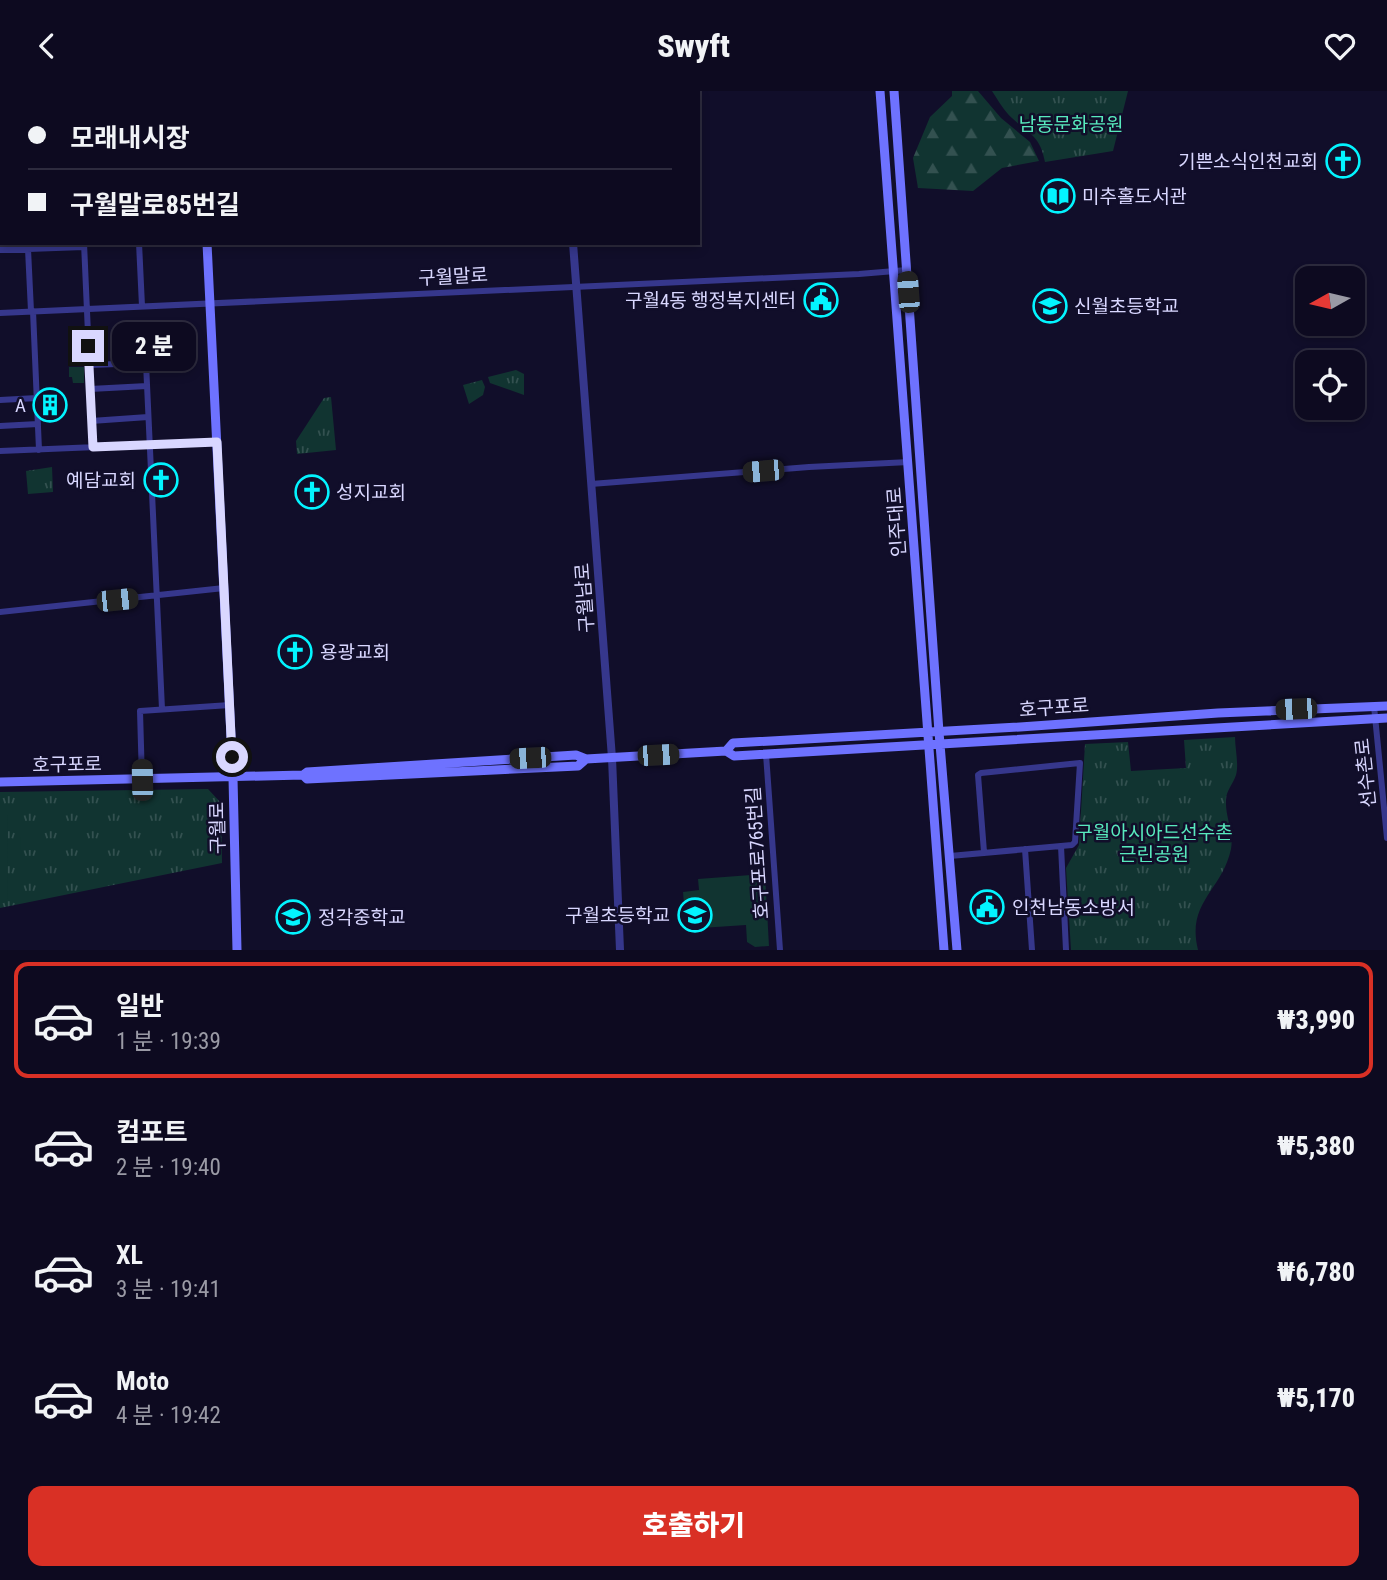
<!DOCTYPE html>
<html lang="ko">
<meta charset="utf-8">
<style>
body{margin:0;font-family:"Roboto Condensed","Noto Sans KR",sans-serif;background:#161329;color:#f1f3f6;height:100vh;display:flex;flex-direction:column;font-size:26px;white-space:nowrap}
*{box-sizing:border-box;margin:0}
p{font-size:23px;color:#9a9aa5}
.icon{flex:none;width:38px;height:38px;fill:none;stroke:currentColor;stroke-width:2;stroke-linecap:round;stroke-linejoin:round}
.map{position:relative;height:859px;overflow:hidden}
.details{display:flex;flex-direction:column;background:#0d0a20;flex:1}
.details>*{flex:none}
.hud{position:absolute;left:0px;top:0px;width:700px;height:154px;box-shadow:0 4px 10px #0003,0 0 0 2px #2d2b3e;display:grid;align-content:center;height:154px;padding:0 28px;background:#0d0a20}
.needle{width:46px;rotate:262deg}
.buttons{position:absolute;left:1295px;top:175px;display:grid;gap:14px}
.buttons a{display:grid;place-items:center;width:70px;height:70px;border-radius:14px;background:#0d0a20;box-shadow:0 4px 10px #0003,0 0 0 2px #2d2b3e;font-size:35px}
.end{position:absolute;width:32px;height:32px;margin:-16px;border:9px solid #d9d7ff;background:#111;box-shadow:0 0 0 4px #111}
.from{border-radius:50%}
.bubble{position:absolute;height:49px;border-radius:14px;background:#0d0a20;box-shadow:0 4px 10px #0003,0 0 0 2px #2d2b3e;font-size:23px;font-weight:800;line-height:49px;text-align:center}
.car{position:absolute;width:21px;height:42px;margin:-21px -10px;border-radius:9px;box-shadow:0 0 5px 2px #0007;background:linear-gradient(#222 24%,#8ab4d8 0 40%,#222 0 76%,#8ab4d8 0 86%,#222 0)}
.hud b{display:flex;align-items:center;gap:24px;height:66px;font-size:26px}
.hud b+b{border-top:2px solid #2d2b3e}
.hud i{width:18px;height:18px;background:#f1f3f6}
ul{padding:12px 0 0;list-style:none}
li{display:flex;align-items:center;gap:21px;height:116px;margin:0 14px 10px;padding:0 14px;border:4px solid transparent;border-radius:14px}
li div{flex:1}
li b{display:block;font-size:26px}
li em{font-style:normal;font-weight:800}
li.on{border-color:#d93025}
li>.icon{width:63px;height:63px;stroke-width:1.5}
.primary-button{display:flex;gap:14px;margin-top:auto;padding:14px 28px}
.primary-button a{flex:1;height:80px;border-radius:14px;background:#d93025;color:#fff;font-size:28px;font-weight:800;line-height:80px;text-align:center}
header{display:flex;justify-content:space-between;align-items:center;height:91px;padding:0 28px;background:#0d0a20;font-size:32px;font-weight:800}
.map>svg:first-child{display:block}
.forest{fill:url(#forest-firs)}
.park{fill:url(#park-tufts)}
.pitch{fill:#113431}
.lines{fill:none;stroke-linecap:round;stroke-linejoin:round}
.minor{stroke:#36378c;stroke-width:6}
.tertiary{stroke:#36378c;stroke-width:8}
.secondary{stroke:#6e72ff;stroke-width:9}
.route{stroke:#d9d7ff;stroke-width:9}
.labels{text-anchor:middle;stroke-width:5;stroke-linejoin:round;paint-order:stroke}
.park-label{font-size:19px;fill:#58e9bd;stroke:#110e2a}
.poi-label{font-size:19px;fill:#d9d7ff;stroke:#110e2a;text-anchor:start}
.street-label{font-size:19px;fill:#d9d7ff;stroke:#110e2a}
</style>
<header><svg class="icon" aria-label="back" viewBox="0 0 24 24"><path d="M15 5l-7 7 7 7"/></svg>Swyft<svg class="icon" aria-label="heart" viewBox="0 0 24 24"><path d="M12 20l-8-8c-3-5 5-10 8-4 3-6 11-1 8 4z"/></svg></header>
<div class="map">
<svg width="1387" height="859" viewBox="0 0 1387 859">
<defs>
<pattern id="forest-firs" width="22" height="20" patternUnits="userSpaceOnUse" patternTransform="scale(1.75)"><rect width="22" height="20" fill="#113431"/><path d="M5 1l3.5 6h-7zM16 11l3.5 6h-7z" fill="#335150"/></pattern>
<pattern id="park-tufts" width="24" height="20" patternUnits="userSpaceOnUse" patternTransform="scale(1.75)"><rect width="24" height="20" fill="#113431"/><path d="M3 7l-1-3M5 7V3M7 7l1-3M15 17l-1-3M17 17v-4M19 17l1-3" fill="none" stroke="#335150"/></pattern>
</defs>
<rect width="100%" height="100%" fill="#110e2a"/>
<path class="forest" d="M 952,0 L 978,0 L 1001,27 L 1030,51 L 1039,70 L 1002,77 L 973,100 L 918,97 L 913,67 L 930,26 L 952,5 Z"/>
<path class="park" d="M 992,0 L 1128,0 L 1113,60 L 1045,71 C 1040,44 1030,44 1012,27 C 1004,20 998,9 992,0 Z
M 69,276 L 84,276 L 84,292 L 73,292 L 72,286 L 69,286 Z
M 516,279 L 524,283 L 524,304 L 490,292 L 488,286 Z
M 482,289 L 485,296 L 483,304 L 469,313 L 463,294 Z
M 331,306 L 336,359 L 297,363 L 296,350 L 324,307 Z
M 52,376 L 53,401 L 28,403 L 26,380 Z
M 1235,646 C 1235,658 1239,673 1236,684 C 1233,693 1226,700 1226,709 C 1225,726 1234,741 1231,758 C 1222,800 1186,811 1198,859 L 1071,859 L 1066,777 L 1079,754 L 1085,653 L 1128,651 L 1131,680 L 1186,677 L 1184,649 Z
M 208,698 L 221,712 L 222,772 L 0,817 L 0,701 Z"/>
<path class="pitch" d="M 0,724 L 8,724 L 7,808 L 0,808 Z
M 20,746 L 44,746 L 44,759 L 21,759 Z
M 765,783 L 769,855 L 755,856 L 747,851 L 746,834 L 686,838 L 683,801 L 699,799 L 698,788 Z"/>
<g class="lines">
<path class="minor" d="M 24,0 L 24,2
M 69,0 L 69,2
M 114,0 L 114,2
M 159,0 L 159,2
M 0,7 L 2,7
M 0,56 L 2,56
M 84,152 L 93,356
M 139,152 L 142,215
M 28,158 L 31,220
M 0,159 L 84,156
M 33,220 L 39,359
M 0,222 L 859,183 L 907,179
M 89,274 L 146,272 L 162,618
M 90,298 L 147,295
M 0,309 L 37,307
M 91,330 L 148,326
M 0,335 L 38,333
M 0,360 L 217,351
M 591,393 L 809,376 L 909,371
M 0,521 L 224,497
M 1374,615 L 1387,747
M 766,663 L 780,859
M 142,689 L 140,620 L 230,614
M 1061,755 L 1066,859
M 1025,758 L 1032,859
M 950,765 L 1072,754 L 1075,751 L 1080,672 L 981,682 L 978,684 L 984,761"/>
<path class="tertiary" d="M 564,0 L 564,2
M 573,152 L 612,667 L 620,859"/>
<path class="secondary" d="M 199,0 L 199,2
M 880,0 L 944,859
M 894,0 L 939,641 L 957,859
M 207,152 L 233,687 L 237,859
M 726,660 L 733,652 L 1020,636 L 1218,622 L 1387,615
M 303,684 L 307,688 L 578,675 L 586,668
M 0,691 L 303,684 L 307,681 L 576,664 L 586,668 L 726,660 L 734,665 L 1387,627"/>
</g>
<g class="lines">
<path class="route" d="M 88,255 L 93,356 L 217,351 L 232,666"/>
</g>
<defs>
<symbol id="church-ring" viewBox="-11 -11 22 22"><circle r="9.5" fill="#110e2a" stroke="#03f4ff" stroke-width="1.5"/><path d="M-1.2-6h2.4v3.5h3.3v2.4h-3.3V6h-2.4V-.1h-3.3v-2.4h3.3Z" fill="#03f4ff"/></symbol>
<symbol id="library-ring" viewBox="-11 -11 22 22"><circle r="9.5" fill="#110e2a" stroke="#03f4ff" stroke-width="1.5"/><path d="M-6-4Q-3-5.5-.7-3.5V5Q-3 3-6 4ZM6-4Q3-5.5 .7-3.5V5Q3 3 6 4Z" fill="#03f4ff"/></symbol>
<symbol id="civic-ring" viewBox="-11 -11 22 22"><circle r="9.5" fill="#110e2a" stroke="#03f4ff" stroke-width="1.5"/><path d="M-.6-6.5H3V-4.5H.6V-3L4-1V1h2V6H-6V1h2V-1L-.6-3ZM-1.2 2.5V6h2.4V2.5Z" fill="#03f4ff"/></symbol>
<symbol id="school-ring" viewBox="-11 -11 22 22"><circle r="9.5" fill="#110e2a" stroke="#03f4ff" stroke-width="1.5"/><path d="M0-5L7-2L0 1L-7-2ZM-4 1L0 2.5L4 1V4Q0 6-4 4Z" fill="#03f4ff"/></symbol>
<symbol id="building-ring" viewBox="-11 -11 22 22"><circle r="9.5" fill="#110e2a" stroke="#03f4ff" stroke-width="1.5"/><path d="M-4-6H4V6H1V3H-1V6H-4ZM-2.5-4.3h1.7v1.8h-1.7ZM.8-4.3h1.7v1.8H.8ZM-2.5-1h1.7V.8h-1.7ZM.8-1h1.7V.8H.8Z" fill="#03f4ff"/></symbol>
</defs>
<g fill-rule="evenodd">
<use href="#church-ring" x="1324" y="51" width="38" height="38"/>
<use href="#library-ring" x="1039" y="86" width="38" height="38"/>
<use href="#civic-ring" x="802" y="190" width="38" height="38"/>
<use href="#school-ring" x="1031" y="196" width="38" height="38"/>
<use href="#building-ring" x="31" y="295" width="38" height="38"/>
<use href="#church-ring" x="142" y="370" width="38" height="38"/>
<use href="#church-ring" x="293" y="382" width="38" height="38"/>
<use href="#church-ring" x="276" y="542" width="38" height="38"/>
<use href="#civic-ring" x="968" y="797" width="38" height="38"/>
<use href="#school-ring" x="676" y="805" width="38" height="38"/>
<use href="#school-ring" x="274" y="807" width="38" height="38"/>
</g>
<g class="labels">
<g class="park-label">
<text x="1071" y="40">남동문화공원</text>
<text x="1154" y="748">구월아시아드선수촌<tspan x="1154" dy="22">근린공원</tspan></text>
</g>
<g class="poi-label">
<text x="1318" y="77" text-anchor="end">기쁜소식인천교회</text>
<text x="1082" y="112">미추홀도서관</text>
<text x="796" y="216" text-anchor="end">구월4동 행정복지센터</text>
<text x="1074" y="222">신월초등학교</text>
<text x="26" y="321" text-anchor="end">A</text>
<text x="136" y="396" text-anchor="end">예담교회</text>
<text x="336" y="408">성지교회</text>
<text x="320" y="568">용광교회</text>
<text x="1012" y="823">인천남동소방서</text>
<text x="670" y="831" text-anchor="end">구월초등학교</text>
<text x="318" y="833">정각중학교</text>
</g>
<g class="street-label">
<text transform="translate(453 185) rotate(-3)" y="7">구월말로</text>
<text transform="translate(896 431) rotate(-94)" y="7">인주대로</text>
<text transform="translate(584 507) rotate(-94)" y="7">구월남로</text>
<text transform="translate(1054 616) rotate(-4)" y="7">호구포로</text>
<text transform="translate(67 673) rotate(-1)" y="7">호구포로</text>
<text transform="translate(1365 682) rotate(-96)" y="7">선수촌로</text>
<text transform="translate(217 737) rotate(-91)" y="7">구월로</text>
<text transform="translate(757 762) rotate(-94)" y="7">호구포로765번길</text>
</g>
</g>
</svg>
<div class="buttons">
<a><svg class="needle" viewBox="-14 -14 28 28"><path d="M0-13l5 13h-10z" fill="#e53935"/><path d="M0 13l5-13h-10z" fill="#9a9aa5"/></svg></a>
<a><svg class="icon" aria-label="locate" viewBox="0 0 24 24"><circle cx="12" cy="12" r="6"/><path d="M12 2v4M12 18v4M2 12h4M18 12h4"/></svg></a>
</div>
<i class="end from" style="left:232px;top:666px"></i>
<i class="end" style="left:88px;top:255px"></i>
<div class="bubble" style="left:112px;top:231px;width:84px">2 분</div>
<i class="car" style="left:908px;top:201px;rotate:356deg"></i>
<i class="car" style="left:763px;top:380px;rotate:265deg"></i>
<i class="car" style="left:117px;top:509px;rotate:84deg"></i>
<i class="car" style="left:1296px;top:618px;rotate:268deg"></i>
<i class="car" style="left:658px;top:664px;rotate:87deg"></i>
<i class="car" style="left:530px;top:667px;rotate:267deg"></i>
<i class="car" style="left:142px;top:689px;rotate:359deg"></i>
<div class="hud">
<b><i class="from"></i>모래내시장</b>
<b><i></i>구월말로85번길</b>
</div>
</div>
<section class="details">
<ul>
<li class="on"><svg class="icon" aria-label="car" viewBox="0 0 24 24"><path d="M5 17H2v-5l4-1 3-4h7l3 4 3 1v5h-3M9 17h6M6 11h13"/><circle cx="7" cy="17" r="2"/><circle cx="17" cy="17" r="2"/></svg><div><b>일반</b><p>1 분 · 19:39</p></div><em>₩3,990</em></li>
<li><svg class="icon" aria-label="car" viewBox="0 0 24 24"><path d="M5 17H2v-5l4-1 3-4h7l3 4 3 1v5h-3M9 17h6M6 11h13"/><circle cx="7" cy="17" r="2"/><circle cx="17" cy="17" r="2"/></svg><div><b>컴포트</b><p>2 분 · 19:40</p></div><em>₩5,380</em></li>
<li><svg class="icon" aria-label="car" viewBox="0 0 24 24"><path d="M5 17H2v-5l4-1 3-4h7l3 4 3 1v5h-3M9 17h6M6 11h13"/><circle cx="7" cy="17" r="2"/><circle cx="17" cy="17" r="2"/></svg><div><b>XL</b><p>3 분 · 19:41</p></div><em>₩6,780</em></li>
<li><svg class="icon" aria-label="car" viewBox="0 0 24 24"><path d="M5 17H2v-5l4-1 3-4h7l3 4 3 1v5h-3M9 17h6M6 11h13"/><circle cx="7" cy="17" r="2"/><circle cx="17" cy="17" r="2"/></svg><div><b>Moto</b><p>4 분 · 19:42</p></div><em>₩5,170</em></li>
</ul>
<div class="primary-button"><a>호출하기</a></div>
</section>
